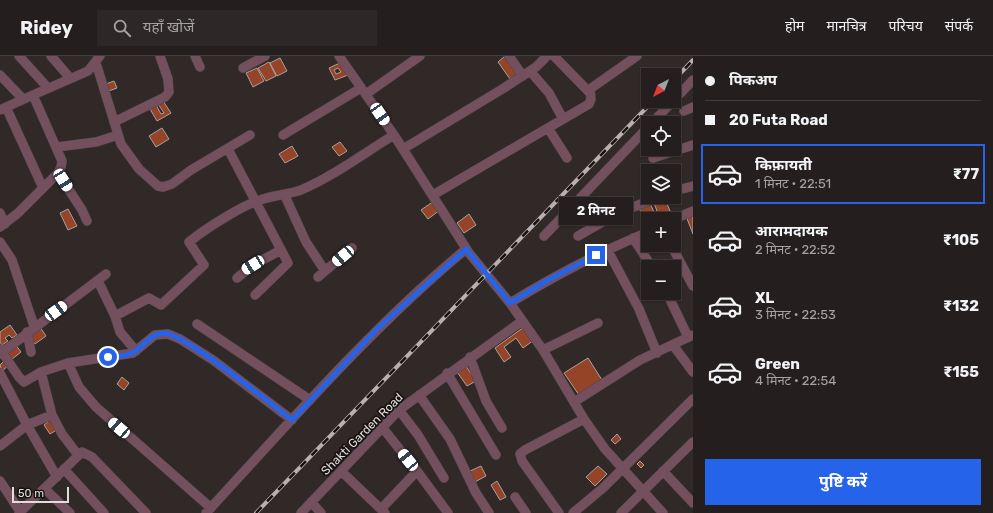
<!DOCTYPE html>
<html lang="hi">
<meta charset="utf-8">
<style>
body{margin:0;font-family:Rubik,"Noto Sans Devanagari",sans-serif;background:#2d2727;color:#f1f3f6;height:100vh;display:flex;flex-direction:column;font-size:15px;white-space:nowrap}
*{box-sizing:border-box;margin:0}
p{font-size:13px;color:#a3a2a4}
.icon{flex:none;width:22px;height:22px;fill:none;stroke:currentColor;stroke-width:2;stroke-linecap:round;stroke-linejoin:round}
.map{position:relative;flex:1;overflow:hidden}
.drawer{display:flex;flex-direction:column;background:#251e1e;width:300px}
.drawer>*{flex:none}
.hud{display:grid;align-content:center;height:88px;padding:0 12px;background:#251e1e}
.needle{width:26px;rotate:222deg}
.buttons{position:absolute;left:641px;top:12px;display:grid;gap:8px}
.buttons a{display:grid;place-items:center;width:40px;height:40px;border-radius:0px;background:#251e1e;box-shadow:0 1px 3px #0004,0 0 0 1px #423c3c;font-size:20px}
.scale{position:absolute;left:12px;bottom:10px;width:57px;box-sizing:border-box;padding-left:4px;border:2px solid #e2dcdc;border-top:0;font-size:11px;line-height:14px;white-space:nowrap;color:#e2dcdc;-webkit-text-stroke:3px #161212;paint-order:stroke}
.end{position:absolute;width:18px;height:18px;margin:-9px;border:5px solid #2563eb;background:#fff;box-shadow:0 0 0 2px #fff}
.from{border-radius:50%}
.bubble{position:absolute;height:28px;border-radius:0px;background:#251e1e;box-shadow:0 1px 3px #0004,0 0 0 1px #423c3c;font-size:13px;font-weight:700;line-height:28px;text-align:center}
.car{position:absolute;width:12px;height:24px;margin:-12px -6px;border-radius:5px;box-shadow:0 0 3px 1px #0007;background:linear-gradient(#fff 24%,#345 0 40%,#fff 0 76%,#345 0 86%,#fff 0)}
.hud b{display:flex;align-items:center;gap:14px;height:38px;font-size:15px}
.hud b+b{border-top:1px solid #423c3c}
.hud i{width:10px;height:10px;background:#f1f3f6}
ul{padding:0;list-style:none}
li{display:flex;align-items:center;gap:12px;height:60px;margin:0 8px 6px;padding:0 4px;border:2px solid transparent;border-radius:0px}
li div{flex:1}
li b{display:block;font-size:15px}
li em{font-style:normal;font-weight:700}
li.selected{border-color:#2563eb}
li>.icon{width:36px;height:36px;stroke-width:1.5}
.button{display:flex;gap:8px;margin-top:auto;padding:8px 12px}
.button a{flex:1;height:46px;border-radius:0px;background:#2563eb;color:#fff;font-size:16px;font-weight:700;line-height:46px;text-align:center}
header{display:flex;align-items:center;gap:24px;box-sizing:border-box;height:56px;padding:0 20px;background:#251e1e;border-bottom:1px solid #423c3c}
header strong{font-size:19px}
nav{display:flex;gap:22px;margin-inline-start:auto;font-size:14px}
.search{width:280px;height:36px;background:#2d2727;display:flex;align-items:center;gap:10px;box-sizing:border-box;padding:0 14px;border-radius:0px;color:#a3a2a4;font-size:15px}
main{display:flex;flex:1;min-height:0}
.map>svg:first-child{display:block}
.building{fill:#954428;stroke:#aba19d;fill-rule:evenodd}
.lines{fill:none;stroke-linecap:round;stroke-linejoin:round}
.street-casing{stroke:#4d4545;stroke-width:10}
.street{stroke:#74505f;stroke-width:9}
.rail-casing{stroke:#b8b1b1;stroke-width:4}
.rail{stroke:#161212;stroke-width:2.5;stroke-dasharray:8;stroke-linecap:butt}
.route{stroke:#2563eb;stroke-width:5}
.labels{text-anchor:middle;stroke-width:3.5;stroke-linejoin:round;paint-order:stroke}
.street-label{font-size:12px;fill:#e2dcdc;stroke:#161212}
</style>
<header>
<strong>Ridey</strong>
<div class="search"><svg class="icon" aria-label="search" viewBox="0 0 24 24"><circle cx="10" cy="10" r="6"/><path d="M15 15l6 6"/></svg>यहाँ खोजें</div>
<nav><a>होम</a><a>मानचित्र</a><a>परिचय</a><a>संपर्क</a></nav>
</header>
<main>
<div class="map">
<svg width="693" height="457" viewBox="0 0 693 457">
<rect width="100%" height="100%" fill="#312828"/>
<path class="building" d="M 505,0 L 517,19 L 510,23 L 498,6 Z
M 280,2 L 287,15 L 277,20 L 270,7 Z
M 269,6 L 276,20 L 266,25 L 258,12 Z
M 342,6 L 348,19 L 335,24 L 329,12 ZM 338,12 L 341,16 L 336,18 L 334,14 Z
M 257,12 L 264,25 L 253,31 L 246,17 Z
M 114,25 L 117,32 L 106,36 L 103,29 Z
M 163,45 L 171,57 L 157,65 L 150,53 L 156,49 L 161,58 L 164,57 L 158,48 Z
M 162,72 L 169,83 L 156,91 L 149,80 Z
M 340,86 L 347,95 L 339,100 L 332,91 Z
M 292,90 L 298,100 L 285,107 L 279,98 Z
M 665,143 L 673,162 L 660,163 L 654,147 Z
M 434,145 L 440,154 L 428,163 L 421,154 Z
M 650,147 L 657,163 L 648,163 L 648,172 L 639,152 Z
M 68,153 L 77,170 L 68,174 L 60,157 Z
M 693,157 L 693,178 L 686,160 Z
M 469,158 L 476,169 L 464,177 L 457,167 Z
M 10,269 L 17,279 L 12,282 L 9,279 L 5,282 L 8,285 L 2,289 L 0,286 L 0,276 Z
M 40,271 L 46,280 L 35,288 L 29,279 Z
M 524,271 L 534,284 L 523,292 L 516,282 L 504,291 L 511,301 L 504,306 L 495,292 Z
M 15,288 L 21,296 L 11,304 L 5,296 Z
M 588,302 L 602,324 L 579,339 L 564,317 Z
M 5,304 L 9,309 L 2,315 L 0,309 Z
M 466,310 L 476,325 L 467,330 L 457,316 Z
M 122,321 L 129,327 L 124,334 L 117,328 Z
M 52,363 L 58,373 L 50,378 L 44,369 Z
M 617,378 L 621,383 L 615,388 L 611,384 Z
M 640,405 L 644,409 L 641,412 L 637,408 Z
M 481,410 L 486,420 L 473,427 L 468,416 Z
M 598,410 L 607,418 L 595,430 L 586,421 Z
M 497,425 L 506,441 L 500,444 L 491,429 Z"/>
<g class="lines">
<defs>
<path id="street" d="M 19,0 L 48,32
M 51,0 L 70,22
M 195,0 L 200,11
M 339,0 L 394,79 L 469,197 L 510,247 L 543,294 L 584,363 L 605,393 L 663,457
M 509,0 L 523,20
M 554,0 L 589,36
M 96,7 L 121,88 L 139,113 L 158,130 L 163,131 L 172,128 L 191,114 L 250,79
M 243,12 L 265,0
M 530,15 L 549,37 L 563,63
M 0,19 L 23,43
M 366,38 L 420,0
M 33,39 L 88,15 L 100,0
M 674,44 L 693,24
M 6,51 L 43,132
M 0,54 L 33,39 L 62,105 L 61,111 L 58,117 L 18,157 L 0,171
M 684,55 L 693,51
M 114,66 L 165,41 L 169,36 L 168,23 L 160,0
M 652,67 L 673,45
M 548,72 L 567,102
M 283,79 L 361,32
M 57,91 L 96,86 L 118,79
M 228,93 L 288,207 L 255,239
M 403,93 L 504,32 L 536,11 L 547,0
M 653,102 L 693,89
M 58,117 L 82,154 L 87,165
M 674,135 L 693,130
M 433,139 L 589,48 L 591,43 L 590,33 L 637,0
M 285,140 L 306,186 L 325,215
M 0,157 L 5,168
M 674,163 L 693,155
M 544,180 L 648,71
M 578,180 L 618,157 L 659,141
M 633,182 L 652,211
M 0,186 L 12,204 L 34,270
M 671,189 L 693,230
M 607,193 L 639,253 L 657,297
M 318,221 L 352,192
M 237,222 L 253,209 L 281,194
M 98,225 L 115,260 L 149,242 L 161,249 L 204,209 L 189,186 C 205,173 241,150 260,144 C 274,139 287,139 301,134 C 334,120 364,97 394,79
M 667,237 L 688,281
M 510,247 C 554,220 600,196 648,176
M 115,260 L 120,276 L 136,295
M 197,268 L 310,344
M 27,276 L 31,296
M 673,289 L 693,316
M 0,293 L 19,321 L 24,326 L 41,316 L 68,307 L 133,297 L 155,279 L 168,278 L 180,283 L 213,304 L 292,364
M 543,294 L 598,267
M 0,298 L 106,218
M 470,301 L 486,345 L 502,372
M 68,307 L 79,331 L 96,351 L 211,452
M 41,316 L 52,359 L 62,378 L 78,399
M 0,317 L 27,369 L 57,421
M 447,317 L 496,399
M 419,339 L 450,383 L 476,437 L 489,457
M 574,346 L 640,304 L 693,279
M 399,354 L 418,379 L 444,422
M 382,371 L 417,415 L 448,457
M 0,390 L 27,369 L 52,359
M 64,413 L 104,457
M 341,415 L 385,457
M 663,415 L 693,447
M 0,425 L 21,457
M 45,433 L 70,457
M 515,441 L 526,457
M 311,446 L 321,457
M 381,453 L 417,415
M 19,457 L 82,396 L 92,401 L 146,457
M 206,457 C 290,366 371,272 466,193
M 301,457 L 399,354 L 522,265
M 559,457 L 522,405 L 520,398 L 525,394 L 584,363
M 573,457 L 603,432 L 693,343
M 621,457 L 693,386"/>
</defs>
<use href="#street" class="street-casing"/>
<use href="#street" class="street"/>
<defs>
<path id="rail" d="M 674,24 L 693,4
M 256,457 L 653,45"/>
</defs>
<use href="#rail" class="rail-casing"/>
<use href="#rail" class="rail"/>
</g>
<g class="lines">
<path class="route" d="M 108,301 C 116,301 125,300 132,297 C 143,292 149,278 163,277 C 183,276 271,348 292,364 L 376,274 L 466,193 L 510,247 L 548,224 L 596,199"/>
</g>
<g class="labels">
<g class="street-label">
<text transform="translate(362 378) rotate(-45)" y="4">Shakti Garden Road</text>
</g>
</g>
</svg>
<div class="buttons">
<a><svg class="needle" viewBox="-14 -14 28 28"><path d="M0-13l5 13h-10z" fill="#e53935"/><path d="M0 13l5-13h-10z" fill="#a3a2a4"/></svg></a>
<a><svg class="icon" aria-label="locate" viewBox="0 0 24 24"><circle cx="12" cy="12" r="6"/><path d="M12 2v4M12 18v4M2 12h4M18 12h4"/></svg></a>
<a><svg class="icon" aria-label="layers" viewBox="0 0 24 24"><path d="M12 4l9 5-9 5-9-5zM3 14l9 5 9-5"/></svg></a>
<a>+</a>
<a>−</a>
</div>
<div class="scale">50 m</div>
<i class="end from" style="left:108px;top:301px"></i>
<i class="end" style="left:596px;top:199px"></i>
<div class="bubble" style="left:559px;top:141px;width:74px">2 मिनट</div>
<i class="car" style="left:380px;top:58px;rotate:146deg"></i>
<i class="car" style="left:63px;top:124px;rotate:148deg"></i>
<i class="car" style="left:343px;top:200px;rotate:230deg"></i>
<i class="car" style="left:253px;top:209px;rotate:238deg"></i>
<i class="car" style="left:56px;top:255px;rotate:54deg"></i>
<i class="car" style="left:119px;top:372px;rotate:311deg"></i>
<i class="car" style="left:408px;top:404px;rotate:321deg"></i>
</div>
<section class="drawer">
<div class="hud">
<b><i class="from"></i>पिकअप</b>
<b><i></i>20 Futa Road</b>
</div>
<ul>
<li class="selected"><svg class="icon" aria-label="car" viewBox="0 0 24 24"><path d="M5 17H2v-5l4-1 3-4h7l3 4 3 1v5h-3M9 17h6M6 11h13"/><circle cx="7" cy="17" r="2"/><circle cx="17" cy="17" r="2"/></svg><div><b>किफ़ायती</b><p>1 मिनट · 22:51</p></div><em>₹77</em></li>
<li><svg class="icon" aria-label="car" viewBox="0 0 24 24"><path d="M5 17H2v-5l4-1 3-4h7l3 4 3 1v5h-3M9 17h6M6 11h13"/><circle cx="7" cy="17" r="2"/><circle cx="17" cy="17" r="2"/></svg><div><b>आरामदायक</b><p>2 मिनट · 22:52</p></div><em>₹105</em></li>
<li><svg class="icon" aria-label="car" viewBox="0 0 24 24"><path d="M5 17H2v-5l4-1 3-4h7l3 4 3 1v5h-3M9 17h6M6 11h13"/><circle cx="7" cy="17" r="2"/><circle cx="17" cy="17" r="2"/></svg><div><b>XL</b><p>3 मिनट · 22:53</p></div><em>₹132</em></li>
<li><svg class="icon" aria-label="car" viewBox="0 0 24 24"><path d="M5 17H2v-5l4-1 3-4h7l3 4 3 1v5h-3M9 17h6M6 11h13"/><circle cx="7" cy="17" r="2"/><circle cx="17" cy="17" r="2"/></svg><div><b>Green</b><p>4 मिनट · 22:54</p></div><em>₹155</em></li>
</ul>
<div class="button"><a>पुष्टि करें</a></div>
</section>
</main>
